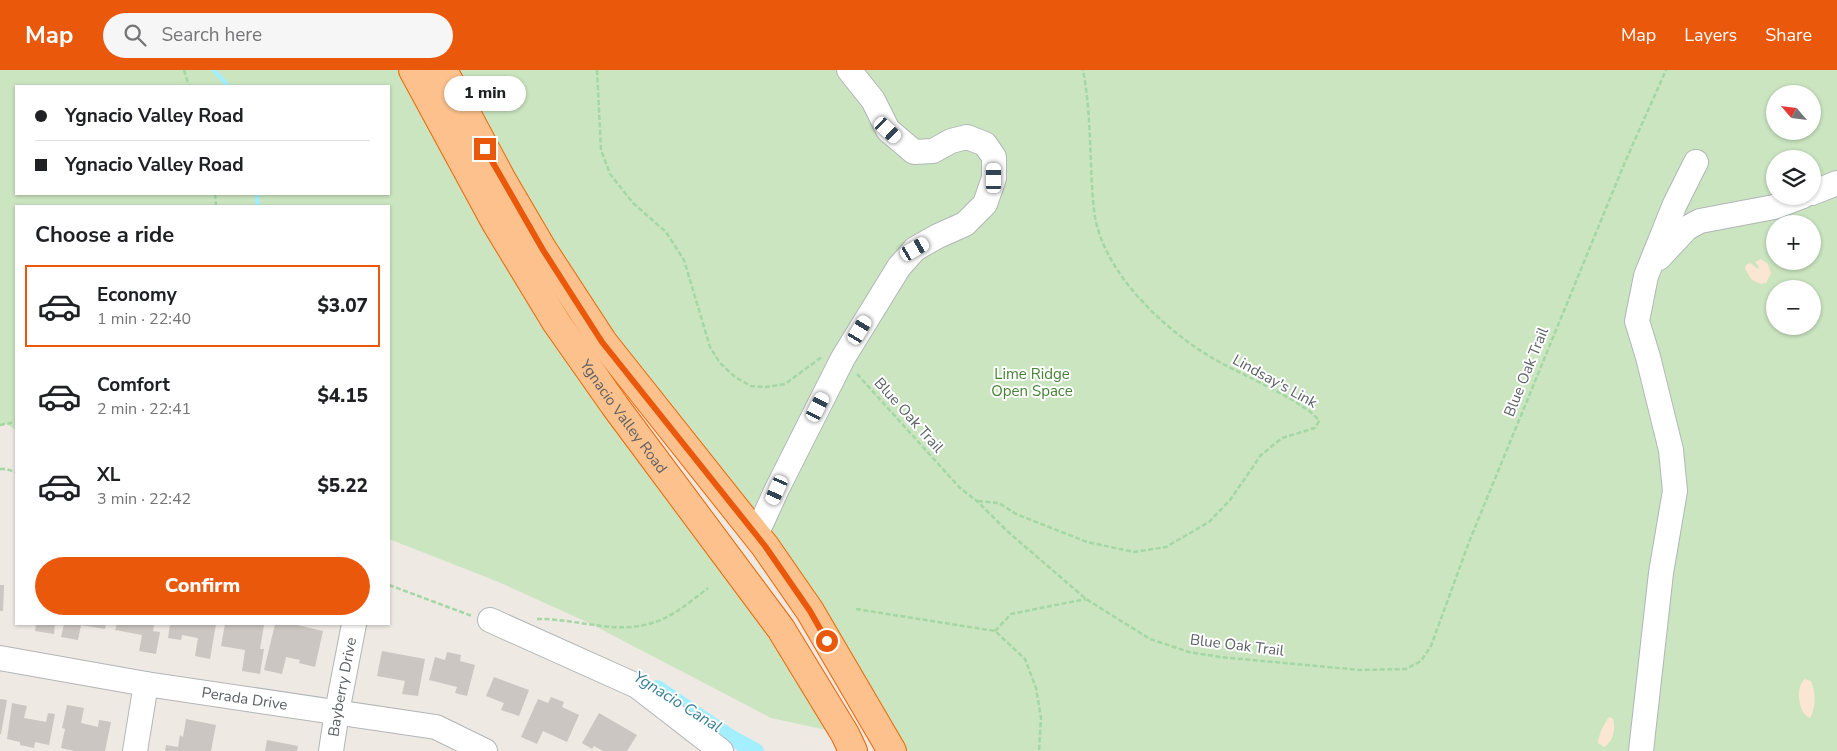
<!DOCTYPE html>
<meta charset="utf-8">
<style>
body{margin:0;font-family:"Nunito Sans",sans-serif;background:#f6f6f6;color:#202124;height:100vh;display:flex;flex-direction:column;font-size:19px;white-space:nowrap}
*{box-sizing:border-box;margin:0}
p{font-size:16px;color:#757577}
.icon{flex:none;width:28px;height:28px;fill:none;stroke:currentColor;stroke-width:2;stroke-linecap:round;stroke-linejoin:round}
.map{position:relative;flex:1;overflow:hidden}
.side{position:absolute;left:15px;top:135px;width:375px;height:420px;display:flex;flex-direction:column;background:#fff;border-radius:0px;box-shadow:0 1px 4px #0004}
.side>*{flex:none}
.guide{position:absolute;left:15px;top:15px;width:375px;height:110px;border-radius:0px;box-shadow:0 1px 4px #0004;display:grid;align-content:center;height:110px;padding:0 20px;background:#fff}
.needle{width:32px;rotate:298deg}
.controls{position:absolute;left:1766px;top:15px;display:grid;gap:10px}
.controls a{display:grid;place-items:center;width:55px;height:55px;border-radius:50%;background:#fff;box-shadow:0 1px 4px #0004;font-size:25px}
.end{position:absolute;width:22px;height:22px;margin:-11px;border:6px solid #ea580c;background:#fff;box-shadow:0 0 0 2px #fff}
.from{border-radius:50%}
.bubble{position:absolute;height:35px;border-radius:18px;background:#fff;box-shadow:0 1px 4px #0004;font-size:16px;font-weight:800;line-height:35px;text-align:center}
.car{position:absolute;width:15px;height:30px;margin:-15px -8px;border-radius:6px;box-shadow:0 0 4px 1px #0007;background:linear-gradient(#fff 24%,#345 0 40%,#fff 0 76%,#345 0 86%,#fff 0)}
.guide b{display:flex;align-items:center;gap:18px;height:48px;font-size:19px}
.guide b+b{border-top:1px solid #e0e0e0}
.guide i{width:12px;height:12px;background:#202124}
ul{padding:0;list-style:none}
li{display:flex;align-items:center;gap:15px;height:82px;margin:0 10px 8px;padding:0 10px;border:2px solid transparent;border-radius:0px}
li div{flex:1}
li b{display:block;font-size:19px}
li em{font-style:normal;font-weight:800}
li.on{border-color:#ea580c}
li>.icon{width:45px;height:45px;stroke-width:1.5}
h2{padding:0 20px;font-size:22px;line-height:60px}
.action{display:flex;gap:10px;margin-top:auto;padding:10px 20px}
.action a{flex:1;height:58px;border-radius:30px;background:#ea580c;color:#fff;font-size:20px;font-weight:800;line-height:58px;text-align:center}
header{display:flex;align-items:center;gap:30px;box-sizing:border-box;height:70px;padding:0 25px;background:#ea580c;color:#fff}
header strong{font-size:24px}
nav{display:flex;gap:28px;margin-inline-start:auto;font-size:18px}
.search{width:350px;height:45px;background:#f6f6f6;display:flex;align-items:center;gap:12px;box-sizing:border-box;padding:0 18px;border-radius:28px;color:#757577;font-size:19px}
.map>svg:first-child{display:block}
.green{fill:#cae5c0;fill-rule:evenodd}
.sand{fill:#fae6d2}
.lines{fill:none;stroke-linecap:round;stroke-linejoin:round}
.stream{stroke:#a3effe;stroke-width:4.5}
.canal{stroke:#a3effe;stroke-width:16}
.building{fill:#cbc6c2}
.minor-casing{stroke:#b1b6b8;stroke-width:26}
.highway-casing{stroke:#ef6502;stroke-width:30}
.path{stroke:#a3d7a3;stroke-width:2.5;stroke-dasharray:5 2.5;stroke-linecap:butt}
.minor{stroke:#fff;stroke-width:24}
.highway{stroke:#fcc18c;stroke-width:28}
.route{stroke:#ea580c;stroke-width:6}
.labels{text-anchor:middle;stroke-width:4;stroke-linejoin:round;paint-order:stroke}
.street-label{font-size:15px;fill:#5b6164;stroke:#fff}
.park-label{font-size:15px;fill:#458234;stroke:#fff}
.water-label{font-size:16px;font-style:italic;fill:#387f96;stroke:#fff}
</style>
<header>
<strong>Map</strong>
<div class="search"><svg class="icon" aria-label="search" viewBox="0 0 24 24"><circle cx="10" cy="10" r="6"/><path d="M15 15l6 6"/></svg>Search here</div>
<nav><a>Map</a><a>Layers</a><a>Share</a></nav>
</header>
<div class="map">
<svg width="1837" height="681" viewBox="0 0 1837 681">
<rect width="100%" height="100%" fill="#eee9e3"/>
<path class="green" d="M 0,0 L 413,0 L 463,95 L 845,664 L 771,648 L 591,554 L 501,513 L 389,469 L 389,136 L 16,136 L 16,360 L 6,354 L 0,355 ZM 16,16 L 389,16 L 389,124 L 16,124 Z
M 443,0 L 1837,0 L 1837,681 L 892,681 L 854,615 L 602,272 ZM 1775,24 L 1812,24 L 1812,61 L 1775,61 ZM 1775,89 L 1812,89 L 1812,126 L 1775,126 ZM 1775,154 L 1812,154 L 1812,191 L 1775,191 ZM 1775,219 L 1812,219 L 1812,256 L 1775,256 Z"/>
<path class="sand" d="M 1761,189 L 1768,194 L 1771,203 L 1766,213 L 1761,214 L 1752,210 L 1745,199 L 1746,195 L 1750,193 L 1758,199 L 1759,197 L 1755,192 Z
M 1805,609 L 1811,611 C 1816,622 1816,638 1810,648 C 1798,644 1795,616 1805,609 Z
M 1609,647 L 1613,649 C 1616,658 1613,673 1604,677 L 1598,673 C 1599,664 1603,655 1609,647 Z"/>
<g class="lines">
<path class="stream" d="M 214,0 L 228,16
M 257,124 L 258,136"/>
<path class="canal" d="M 657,618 L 730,667 L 756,681"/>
</g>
<path class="building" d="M 0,515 L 4,515 L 3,541 L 0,541 Z
M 36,554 L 55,554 L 54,564 L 35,561 Z
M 64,554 L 106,554 L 105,559 L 81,555 L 78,570 L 61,567 Z
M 117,554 L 154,554 L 153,561 L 160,562 L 156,584 L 139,581 L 142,565 L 115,560 Z
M 170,554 L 216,554 L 210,589 L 195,586 L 198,568 L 182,565 L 181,570 L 168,568 Z
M 225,554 L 264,555 L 260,579 L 264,579 L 260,604 L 242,601 L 245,580 L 221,576 Z
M 275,554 L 293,554 L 323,561 L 315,597 L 299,593 L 300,590 L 286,587 L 282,604 L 264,600 Z
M 382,581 L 425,589 L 418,626 L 402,624 L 405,611 L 377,606 Z
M 447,582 L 461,585 L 460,591 L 475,595 L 467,626 L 455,623 L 457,617 L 429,610 L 435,587 L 445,590 Z
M 494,607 L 529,620 L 519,646 L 501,640 L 504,633 L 486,626 Z
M 551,627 L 564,632 L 562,637 L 579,645 L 567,672 L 543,661 L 537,674 L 521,667 L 538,629 L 548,633 Z
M 0,629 L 7,630 L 1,664 L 0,664 Z
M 12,633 L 27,636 L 24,648 L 46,652 L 48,643 L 55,644 L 49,675 L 35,672 L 34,678 L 20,675 L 20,672 L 7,669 Z
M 67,635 L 84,638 L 81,653 L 98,657 L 99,650 L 111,652 L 105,681 L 74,681 L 61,678 L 65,659 L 62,658 Z
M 599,643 L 637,665 L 627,681 L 603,681 L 594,676 L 592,679 L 582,673 Z
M 186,649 L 216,655 L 211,681 L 165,681 L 166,675 L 178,677 L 180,665 L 183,667 Z
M 267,670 L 298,676 L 297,681 L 265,681 Z"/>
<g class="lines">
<defs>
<g id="minor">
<path d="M 1812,123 L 1837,113"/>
<path d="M 1659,188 L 1687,158 L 1700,151 L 1774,137 L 1803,126"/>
<path d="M 756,465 L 777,419 L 843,288 L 899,197 L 915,179 L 938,166 L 965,154 L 985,134 L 994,108 L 994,87 L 985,74 L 967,67 L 951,71 L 933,81 L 914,82 L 888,60 L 873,30 L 849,0"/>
<path d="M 490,550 L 637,616 L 721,681"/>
<path id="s1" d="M 0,588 L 146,614 L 436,657 L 485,681"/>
<path d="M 135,681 L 146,614"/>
<path id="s2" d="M 331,681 L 337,642 L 354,554"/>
<path d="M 1641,681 L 1661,503 L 1675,421 L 1671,380 L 1648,287 L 1637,251 L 1646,206 L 1675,134 L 1696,92"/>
</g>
<g id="highway">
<path id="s3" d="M 413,0 L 496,153 L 556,252 L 615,336 L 781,559 L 845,664 L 853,681"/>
<path d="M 443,0 L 502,110 L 543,180 L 603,272 L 765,476 L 810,541 L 892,681"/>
</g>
</defs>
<use href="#minor" class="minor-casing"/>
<use href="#highway" class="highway-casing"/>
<path class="path" d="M 184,0 L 189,16
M 597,0 L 601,80 L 610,104 L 633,133 L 666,162 L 684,190 L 710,277 L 720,293 L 735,307 L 751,316 L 766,317 L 785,314 L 823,286
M 215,124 L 216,136
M 857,304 L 960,418 L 977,431 L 1007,461 L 1086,529 L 1150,569 L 1189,582 L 1220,587 L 1360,600 L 1406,599 L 1421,591 L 1431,576 L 1469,472 L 1625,92 L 1666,0
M 0,355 L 16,352
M 0,399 L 6,399 L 16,402
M 978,431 L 999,433 L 1016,444 L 1087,472 L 1134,482 L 1166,477 L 1209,452 L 1230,430 L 1261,385 L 1282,368 L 1315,358 L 1319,351 C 1310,335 1244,305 1225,295 C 1171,267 1101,204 1094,140 C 1089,94 1092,46 1083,0
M 389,515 L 472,546
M 856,539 L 995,561 L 1025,589 L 1036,618 L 1041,648 L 1039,681
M 537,549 C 574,548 616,565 652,553 C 673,547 691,531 708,518
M 995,561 L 1011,544 L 1086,529"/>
<use href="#minor" class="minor"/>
<use href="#highway" class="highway"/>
</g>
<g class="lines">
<path class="route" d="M 485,79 L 543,180 L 602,272 L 765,476 L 810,541 L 827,571"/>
</g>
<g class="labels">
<g class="street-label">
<text transform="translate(1526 302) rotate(-68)" y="5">Blue Oak Trail</text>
<text transform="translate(1275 311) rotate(29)" y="5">Lindsay's Link</text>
<text transform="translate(909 345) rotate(48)" y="5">Blue Oak Trail</text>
<text dy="5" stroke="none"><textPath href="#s3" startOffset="406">Ygnacio Valley Road</textPath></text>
<text transform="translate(1237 575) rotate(7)" y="5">Blue Oak Trail</text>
<text dy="5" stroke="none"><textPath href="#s2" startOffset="65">Bayberry Drive</textPath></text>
<text dy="5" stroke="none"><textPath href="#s1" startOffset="248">Perada Drive</textPath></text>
</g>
<g class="park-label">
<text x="1032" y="309">Lime Ridge<tspan x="1032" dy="17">Open Space</tspan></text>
</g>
<g class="water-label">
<text transform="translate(678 631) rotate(32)" y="6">Ygnacio Canal</text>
</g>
</g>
</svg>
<div class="controls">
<a><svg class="needle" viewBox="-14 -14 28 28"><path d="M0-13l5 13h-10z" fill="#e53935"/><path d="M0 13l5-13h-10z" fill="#757577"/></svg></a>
<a><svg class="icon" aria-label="layers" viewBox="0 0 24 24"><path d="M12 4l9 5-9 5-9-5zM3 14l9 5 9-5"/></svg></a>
<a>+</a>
<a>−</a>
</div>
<i class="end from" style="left:827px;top:571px"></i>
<i class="end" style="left:485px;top:79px"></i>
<div class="bubble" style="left:444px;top:6px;width:82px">1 min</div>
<i class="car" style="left:888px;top:60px;rotate:133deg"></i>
<i class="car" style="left:994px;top:108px;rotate:0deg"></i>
<i class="car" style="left:915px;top:179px;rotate:60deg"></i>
<i class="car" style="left:860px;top:260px;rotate:31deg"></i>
<i class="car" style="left:818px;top:337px;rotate:27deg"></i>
<i class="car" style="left:777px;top:420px;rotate:204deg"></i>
<div class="guide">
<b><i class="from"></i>Ygnacio Valley Road</b>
<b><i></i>Ygnacio Valley Road</b>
</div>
<section class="side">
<h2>Choose a ride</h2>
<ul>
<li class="on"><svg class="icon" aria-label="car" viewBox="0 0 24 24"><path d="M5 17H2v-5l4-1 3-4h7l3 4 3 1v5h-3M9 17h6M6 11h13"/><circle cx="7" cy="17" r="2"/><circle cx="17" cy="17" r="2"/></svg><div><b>Economy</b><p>1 min · 22:40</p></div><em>$3.07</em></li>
<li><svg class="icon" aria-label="car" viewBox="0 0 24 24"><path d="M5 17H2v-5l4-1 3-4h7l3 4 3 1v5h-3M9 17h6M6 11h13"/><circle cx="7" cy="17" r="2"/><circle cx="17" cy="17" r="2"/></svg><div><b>Comfort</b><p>2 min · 22:41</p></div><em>$4.15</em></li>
<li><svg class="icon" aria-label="car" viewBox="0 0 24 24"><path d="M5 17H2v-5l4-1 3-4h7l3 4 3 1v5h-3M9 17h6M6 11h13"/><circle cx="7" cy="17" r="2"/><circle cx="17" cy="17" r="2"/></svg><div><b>XL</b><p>3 min · 22:42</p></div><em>$5.22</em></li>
</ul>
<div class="action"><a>Confirm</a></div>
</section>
</div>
